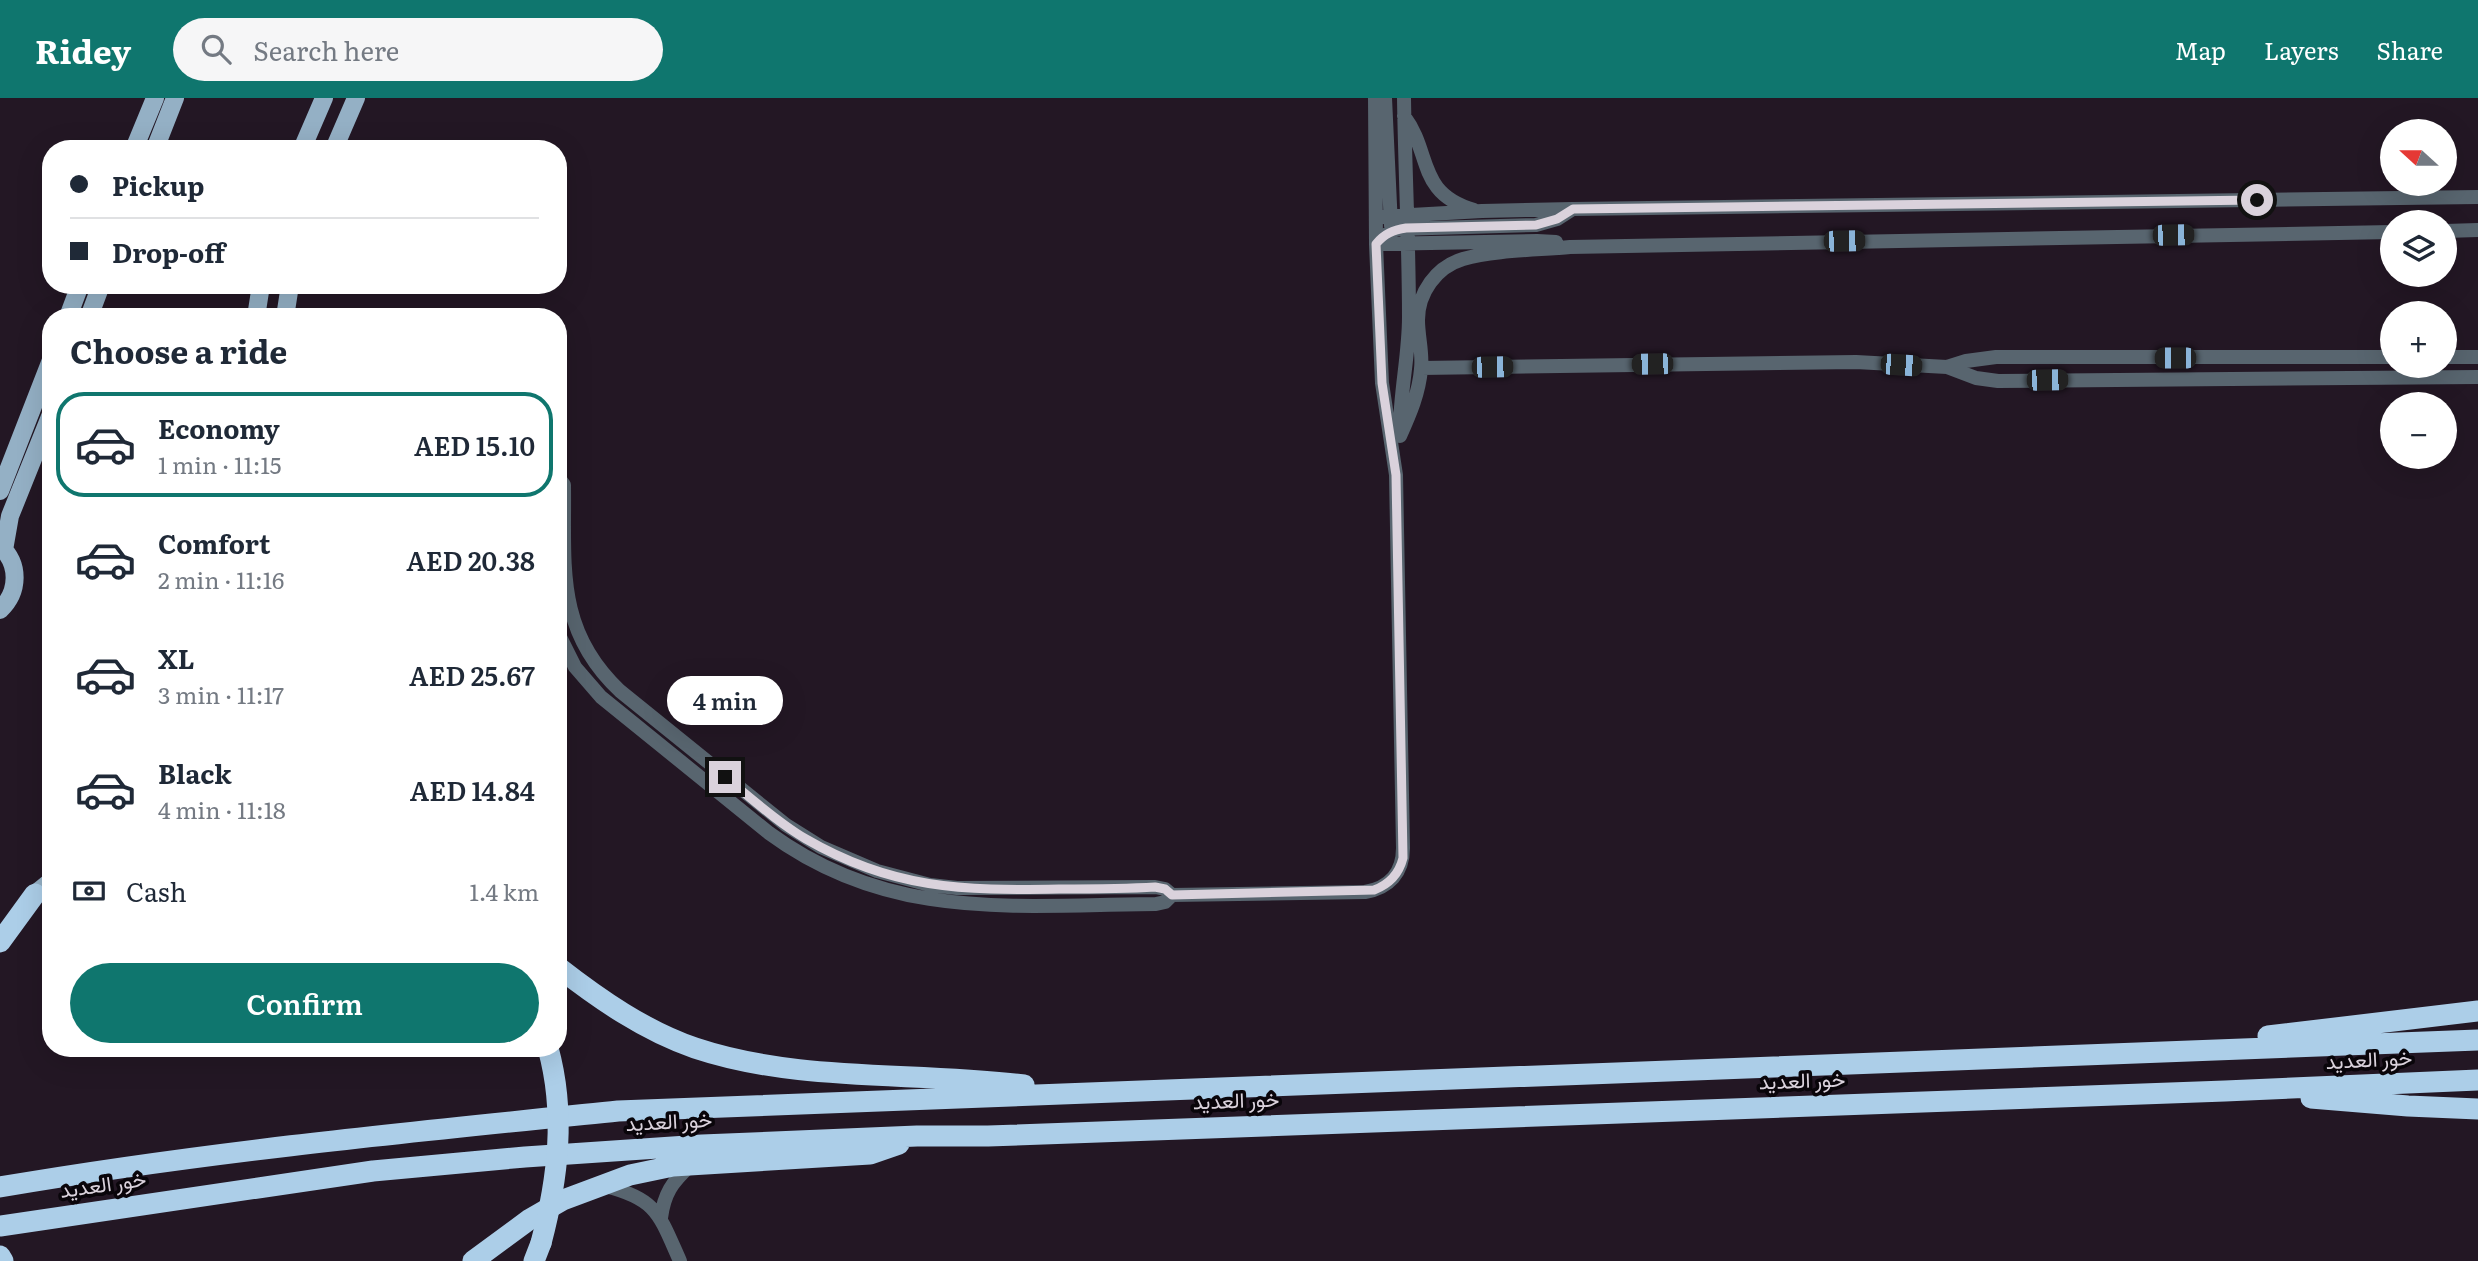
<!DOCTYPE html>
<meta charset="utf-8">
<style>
body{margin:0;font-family:Literata,Vazirmatn,serif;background:#f6f6f7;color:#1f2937;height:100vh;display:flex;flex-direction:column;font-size:26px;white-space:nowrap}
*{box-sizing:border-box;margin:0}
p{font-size:23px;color:#747a83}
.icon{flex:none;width:38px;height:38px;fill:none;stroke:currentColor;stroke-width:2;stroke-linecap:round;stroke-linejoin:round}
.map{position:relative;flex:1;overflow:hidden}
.side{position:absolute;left:42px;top:210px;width:525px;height:749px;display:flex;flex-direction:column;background:#fff;border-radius:28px;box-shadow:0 7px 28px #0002}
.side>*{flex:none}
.top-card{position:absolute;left:42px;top:42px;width:525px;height:154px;border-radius:28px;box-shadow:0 7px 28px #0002;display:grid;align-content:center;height:154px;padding:0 28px;background:#fff}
.needle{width:46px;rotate:291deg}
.fabs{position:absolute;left:2380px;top:21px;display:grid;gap:14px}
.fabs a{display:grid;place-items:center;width:77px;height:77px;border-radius:50%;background:#fff;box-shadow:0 7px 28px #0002;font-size:35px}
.end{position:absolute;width:32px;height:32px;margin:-16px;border:9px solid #dad2dc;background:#111;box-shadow:0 0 0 4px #111}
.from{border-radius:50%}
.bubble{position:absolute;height:49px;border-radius:24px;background:#fff;box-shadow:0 7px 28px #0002;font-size:23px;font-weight:600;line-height:49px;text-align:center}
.car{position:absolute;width:21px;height:42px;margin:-21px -10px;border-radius:9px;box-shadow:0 0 5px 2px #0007;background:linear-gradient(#222 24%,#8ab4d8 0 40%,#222 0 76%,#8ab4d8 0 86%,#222 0)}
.top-card b{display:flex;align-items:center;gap:24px;height:66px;font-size:26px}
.top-card b+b{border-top:2px solid #e0e1e3}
.top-card i{width:18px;height:18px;background:#1f2937}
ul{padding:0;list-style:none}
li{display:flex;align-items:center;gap:21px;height:105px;margin:0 14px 10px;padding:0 14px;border:4px solid transparent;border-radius:28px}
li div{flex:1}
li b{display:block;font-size:26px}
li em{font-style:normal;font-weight:600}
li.on{border-color:#0f766e}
li>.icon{width:63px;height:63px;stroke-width:1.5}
h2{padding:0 28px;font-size:32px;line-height:84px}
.pay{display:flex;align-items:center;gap:18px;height:77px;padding:0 28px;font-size:26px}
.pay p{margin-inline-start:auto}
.cta{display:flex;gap:14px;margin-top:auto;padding:14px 28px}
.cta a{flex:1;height:80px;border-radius:42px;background:#0f766e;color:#fff;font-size:28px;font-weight:600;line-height:80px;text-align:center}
header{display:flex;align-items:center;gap:42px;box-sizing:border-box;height:98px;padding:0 35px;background:#0f766e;color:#fff}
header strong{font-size:33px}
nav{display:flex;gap:38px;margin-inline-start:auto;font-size:24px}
.search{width:490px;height:63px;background:#f6f6f7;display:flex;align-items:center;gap:18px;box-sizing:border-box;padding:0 24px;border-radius:38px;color:#747a83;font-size:26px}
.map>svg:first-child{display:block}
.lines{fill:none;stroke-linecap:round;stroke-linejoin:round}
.minor{stroke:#58656f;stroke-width:14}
.major{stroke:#94b0c5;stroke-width:18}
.highway{stroke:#accee8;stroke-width:21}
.highway-bridge{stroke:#accee8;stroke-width:21}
.route{stroke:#dad2dc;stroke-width:9}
.labels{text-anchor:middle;stroke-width:7;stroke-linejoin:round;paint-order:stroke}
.street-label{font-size:21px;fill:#dad2dc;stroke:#09050a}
</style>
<header>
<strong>Ridey</strong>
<div class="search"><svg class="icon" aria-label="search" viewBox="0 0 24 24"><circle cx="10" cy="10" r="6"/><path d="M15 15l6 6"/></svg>Search here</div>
<nav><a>Map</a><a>Layers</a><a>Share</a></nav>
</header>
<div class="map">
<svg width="2478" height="1163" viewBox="0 0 2478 1163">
<rect width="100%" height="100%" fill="#231724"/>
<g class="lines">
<path class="minor" d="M 1385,0 L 1391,128
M 1404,18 C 1432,55 1416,95 1474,112
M 1376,119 L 1482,113 L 1573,111 L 2478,99
M 2445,133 L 2478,132
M 1376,146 L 1383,138 L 1397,131 L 1536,127 L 1557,121 L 1571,112
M 1376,146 L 1537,143 L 1556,144
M 2445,259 L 2478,259
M 1947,269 L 1966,263 L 1996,259 L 2392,259
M 1421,270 L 1856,264 L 1947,269 L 1976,280 L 1998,283 L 2478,279
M 1400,331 C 1400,294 1409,257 1409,219 C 1409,146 1405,73 1404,0
M 1400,338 C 1410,316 1419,295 1421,271 C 1423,255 1418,239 1418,222 C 1418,195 1436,169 1463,161 C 1494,152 1538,152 1570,149 L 2392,134
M 558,379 L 564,387 C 565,468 555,532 620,593 L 786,727 L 821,749 L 877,773 L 930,787 L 957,790 L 1155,789 L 1165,791 L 1172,797 L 1165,804 L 1156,806 C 1015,807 890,824 769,735 L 601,599 L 575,569 L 558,535
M 1172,797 L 1365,794 C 1389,790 1403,775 1403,750 L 1396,377 L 1382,285 L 1376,146 L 1375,0
M 605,1088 C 657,1101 659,1116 680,1163
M 661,1120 C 664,1096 672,1084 690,1068"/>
<path class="major" d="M 134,51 L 155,0
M 155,51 L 175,0
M 302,51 L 324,0
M 334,51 L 356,0
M 68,219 L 80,187
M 89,219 L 101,187
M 256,219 L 261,187
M 285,219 L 290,187
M 0,393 L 51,262
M 0,448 C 20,466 19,494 0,512
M 4,452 L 10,418 L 51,316
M 35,796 L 51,783"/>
<path class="highway" d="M 0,844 L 35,796
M 558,869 C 599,901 645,933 695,950 C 800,985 915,973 1024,987
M 2268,938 L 2478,913
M 2311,1000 L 2408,1008 L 2478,1011
M 0,1089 C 205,1054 411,1034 618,1013 L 2478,942
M 0,1128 L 373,1073 L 525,1059 L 702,1047 L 917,1038 L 988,1038 L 2225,993 L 2478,982
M 0,1158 L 3,1163
M 473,1163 L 530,1121 L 563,1102 L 630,1077 L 673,1068 L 870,1056 L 899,1046
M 534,1163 L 541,1145"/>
<path class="highway-bridge" d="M 541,1145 C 558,1081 566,1015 548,950"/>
</g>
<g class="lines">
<path class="route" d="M 725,679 C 751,700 777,724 806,741 C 892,791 963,793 1059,791 C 1091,791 1123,791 1155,789 L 1165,791 L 1172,797 L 1374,792 C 1390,786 1399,776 1403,760 L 1396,377 L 1382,285 L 1376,146 C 1384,136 1393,132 1406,130 L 1536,127 L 1557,121 L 1573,111 L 2257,102"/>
</g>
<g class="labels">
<g class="street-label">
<text transform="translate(2369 962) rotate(-3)" y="7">خور العديد</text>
<text transform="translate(1802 983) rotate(-2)" y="7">خور العديد</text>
<text transform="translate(1236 1003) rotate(-2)" y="7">خور العديد</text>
<text transform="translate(669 1024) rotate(-3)" y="7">خور العديد</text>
<text transform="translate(103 1087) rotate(-8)" y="7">خور العديد</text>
</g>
</g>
</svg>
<div class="fabs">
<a><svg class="needle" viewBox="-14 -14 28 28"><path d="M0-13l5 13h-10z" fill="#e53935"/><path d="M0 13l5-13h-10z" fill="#747a83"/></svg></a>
<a><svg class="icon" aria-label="layers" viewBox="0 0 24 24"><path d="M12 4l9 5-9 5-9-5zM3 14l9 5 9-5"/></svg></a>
<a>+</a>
<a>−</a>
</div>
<i class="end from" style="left:2257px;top:102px"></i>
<i class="end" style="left:725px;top:679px"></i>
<div class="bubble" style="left:667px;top:578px;width:116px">4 min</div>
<i class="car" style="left:2173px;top:137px;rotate:89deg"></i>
<i class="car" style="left:1844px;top:143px;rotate:89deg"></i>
<i class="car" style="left:2175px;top:260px;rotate:270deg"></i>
<i class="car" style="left:1652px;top:266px;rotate:269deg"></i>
<i class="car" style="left:1901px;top:267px;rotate:94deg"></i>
<i class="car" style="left:1492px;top:269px;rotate:89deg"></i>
<i class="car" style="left:2047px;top:282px;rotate:89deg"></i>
<div class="top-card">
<b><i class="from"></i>Pickup</b>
<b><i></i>Drop-off</b>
</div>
<section class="side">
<h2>Choose a ride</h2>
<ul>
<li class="on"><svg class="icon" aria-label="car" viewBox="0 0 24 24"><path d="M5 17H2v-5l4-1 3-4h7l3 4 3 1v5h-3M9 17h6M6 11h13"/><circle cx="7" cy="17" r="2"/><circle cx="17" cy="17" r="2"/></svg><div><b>Economy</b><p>1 min · 11:15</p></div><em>AED 15.10</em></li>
<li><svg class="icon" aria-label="car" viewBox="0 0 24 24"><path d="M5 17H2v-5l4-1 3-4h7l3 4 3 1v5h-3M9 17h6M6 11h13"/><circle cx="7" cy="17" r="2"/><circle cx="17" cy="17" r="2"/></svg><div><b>Comfort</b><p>2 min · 11:16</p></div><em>AED 20.38</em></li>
<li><svg class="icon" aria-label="car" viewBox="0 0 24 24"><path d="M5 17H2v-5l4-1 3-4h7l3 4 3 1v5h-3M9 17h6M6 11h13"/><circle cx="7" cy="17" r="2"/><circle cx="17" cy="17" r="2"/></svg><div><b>XL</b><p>3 min · 11:17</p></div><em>AED 25.67</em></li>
<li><svg class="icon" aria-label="car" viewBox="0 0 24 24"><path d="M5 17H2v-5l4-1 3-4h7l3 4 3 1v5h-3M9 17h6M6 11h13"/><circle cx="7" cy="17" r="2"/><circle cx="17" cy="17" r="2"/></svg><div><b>Black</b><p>4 min · 11:18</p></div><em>AED 14.84</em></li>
</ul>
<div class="pay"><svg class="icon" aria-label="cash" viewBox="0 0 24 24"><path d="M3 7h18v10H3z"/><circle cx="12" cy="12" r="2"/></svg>Cash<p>1.4 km</p></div>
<div class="cta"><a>Confirm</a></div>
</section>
</div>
